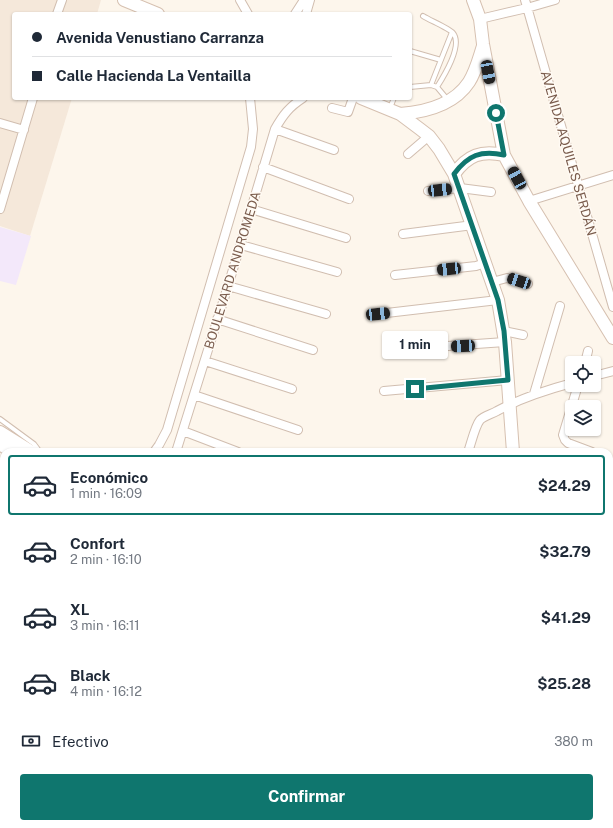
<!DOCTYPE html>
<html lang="es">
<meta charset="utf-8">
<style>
body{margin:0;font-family:"Public Sans",sans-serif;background:#f2f2f3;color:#1f2937;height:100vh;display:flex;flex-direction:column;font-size:15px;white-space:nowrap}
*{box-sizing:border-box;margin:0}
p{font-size:13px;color:#747a83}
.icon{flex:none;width:22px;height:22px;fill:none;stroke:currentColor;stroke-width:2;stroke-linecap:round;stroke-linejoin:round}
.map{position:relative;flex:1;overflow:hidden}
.sheet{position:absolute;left:0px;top:448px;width:613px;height:380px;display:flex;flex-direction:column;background:#fff;border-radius:12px 12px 0 0;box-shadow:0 1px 3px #0004}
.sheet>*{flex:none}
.hud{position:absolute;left:12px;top:12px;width:400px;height:88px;border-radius:4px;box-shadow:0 1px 3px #0004;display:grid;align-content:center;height:88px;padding:0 20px;background:#fff}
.buttons{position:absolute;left:565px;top:356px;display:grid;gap:8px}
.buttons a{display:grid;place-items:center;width:36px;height:36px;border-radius:4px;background:#fff;box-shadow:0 1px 3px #0004;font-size:20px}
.end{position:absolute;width:18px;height:18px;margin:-9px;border:5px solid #0f766e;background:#fff;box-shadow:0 0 0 2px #fff}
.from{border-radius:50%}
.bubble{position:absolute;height:28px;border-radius:4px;background:#fff;box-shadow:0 1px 3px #0004;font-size:13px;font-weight:700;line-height:28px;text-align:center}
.car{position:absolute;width:12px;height:24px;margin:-12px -6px;border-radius:5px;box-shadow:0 0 3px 1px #0007;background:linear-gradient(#222 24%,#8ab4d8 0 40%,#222 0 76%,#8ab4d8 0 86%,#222 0)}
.hud b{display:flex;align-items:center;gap:14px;height:38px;font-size:15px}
.hud b+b{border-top:1px solid #e0e1e3}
.hud i{width:10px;height:10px;background:#1f2937}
ul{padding:7px 0 0;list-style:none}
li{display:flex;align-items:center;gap:12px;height:60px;margin:0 8px 6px;padding:0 12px;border:2px solid transparent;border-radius:4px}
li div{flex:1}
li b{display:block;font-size:15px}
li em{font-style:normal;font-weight:700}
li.current{border-color:#0f766e}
li>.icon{width:36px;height:36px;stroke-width:1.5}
.pay{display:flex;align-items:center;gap:10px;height:44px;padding:0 20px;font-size:15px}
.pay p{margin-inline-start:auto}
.cta{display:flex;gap:8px;margin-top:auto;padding:8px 20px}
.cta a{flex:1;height:46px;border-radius:4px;background:#0f766e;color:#fff;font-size:16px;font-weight:700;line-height:46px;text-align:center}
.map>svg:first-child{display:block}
.residential{fill:#f5e8da}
.education{fill:#f3e8fa}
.medical{fill:#fbdfe3}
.grass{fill:url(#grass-dots)}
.pitch{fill:#d8ecc9}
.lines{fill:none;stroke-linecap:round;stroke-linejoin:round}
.service-casing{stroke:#d1beb0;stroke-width:6}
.minor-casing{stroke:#d1beb0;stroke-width:10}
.tertiary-casing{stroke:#d1beb0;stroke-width:12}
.secondary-casing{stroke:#d6c0b0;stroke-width:14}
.service{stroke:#fff;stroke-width:4}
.minor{stroke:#fff;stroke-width:8}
.tertiary{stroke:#fff;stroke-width:10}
.secondary{stroke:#fff;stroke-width:12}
.route{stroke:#0f766e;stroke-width:5}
.labels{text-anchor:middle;stroke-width:3;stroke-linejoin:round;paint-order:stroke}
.street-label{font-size:13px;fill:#7a5c4d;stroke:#fffaf3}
</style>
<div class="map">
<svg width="613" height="828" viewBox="0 0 613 828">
<defs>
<pattern id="grass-dots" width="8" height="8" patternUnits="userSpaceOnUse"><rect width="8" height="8" fill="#d8ecc9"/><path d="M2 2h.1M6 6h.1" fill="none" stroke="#b4c2a5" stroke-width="1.8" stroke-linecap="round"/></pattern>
</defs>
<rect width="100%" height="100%" fill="#fdf6ec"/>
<path class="residential" d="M 0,0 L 101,0 L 97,14 L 14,14 L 14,98 L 72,98 L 30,236 L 0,226 Z"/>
<path class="education" d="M 0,227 L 31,236 L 16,285 L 0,281 Z
M 0,466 L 4,468 L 4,553 L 0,566 Z"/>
<path class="medical" d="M 132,824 L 314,824 L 313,828 L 134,828 Z"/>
<path class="grass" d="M 4,571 L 4,824 L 132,824 L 134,828 L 0,828 L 0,584 Z"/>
<path class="pitch" d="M 4,723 L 4,769 L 0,767 L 0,732 Z"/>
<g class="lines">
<defs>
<path id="service" d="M 410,51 L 441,60
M 431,85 L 452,32
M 410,87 L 431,85 L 437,87 C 444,76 463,45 453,33 C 449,28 429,20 423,16
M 437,87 L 447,99
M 390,108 L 394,98
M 0,419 L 34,444 L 40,452
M 190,824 L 191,828
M 212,824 L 214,828"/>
<path id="minor" d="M 240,0 L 248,14
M 525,0 L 613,307
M 57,14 L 62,0
M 295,14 L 304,0
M 306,14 L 310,0
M 480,19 L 527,8 L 555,0
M 332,108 L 348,112 L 353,98
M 0,123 L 24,130
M 275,129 L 334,150
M 408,154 L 429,136
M 263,167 L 349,199
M 428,191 L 460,188 L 491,192
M 529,201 L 613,175
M 0,209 L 33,98
M 251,209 L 346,238
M 403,234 L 473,225
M 241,245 L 337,272
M 395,275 L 476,266 L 485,263
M 492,282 L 507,278 L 528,284
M 228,286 L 326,314
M 378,314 L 498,300
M 217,319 L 313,350
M 504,331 L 523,335
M 390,350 L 505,342
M 205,361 L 292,389
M 585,363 L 588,351
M 594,376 L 613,371
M 578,385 L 563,435 L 565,440 L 568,443 L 592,452
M 384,391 L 508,380
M 534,394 L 560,306
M 194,395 L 298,430
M 183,431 L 238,452
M 154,452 L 159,445 L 167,430 L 251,147 L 253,129 L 250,98
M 176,452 L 228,286 L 275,129 C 283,115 289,107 303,98
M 468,452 C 471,444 475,426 480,420 C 484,416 492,414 497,411 C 521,398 546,390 572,383
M 609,578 L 613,567
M 609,806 L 613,808
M 558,827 L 560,828
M 407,828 L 408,824
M 507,828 L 508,824
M 609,828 L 613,819"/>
<path id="tertiary" d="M 318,828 L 319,824"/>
<path id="secondary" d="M 124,0 L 158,14
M 473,0 L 480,19 L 483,44 L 504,155 L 529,201 L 613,338
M 361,98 L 400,114 L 420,129 L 429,136 L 439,149 L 454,174 L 498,300 L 505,342 L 513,452
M 400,114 C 426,112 454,105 469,82 C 476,71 479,58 483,46
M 454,174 C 468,155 481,150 504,155
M 0,432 L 32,452
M 0,444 L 12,452
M 609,707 L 613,708"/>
</defs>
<use href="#service" class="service-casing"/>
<use href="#minor" class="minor-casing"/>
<use href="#tertiary" class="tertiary-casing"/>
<use href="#secondary" class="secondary-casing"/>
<use href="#service" class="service"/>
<use href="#minor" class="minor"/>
<use href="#tertiary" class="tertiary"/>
<use href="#secondary" class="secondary"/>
</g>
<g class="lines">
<path class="route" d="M 415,389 L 508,380 L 504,331 L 498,300 L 454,174 C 468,155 481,150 504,155 L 496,113"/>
</g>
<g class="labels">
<g class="street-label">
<text transform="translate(569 153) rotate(74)" y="5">AVENIDA AQUILES SERDÁN</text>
<text transform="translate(232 270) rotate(-73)" y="5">BOULEVARD ANDROMEDA</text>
</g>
</g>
</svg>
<div class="buttons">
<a><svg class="icon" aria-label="locate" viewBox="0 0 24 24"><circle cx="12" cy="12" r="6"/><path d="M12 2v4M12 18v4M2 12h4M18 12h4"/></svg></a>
<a><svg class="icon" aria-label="layers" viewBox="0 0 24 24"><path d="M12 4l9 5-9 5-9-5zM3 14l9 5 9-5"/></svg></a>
</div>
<i class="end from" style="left:496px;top:113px"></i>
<i class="end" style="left:415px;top:389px"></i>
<div class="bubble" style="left:382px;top:331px;width:66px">1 min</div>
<i class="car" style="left:488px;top:72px;rotate:169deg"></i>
<i class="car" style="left:517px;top:178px;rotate:331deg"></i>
<i class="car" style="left:440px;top:190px;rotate:84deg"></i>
<i class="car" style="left:449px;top:269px;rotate:264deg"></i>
<i class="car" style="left:519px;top:281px;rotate:288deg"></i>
<i class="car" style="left:378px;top:314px;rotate:84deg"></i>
<i class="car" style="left:463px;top:346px;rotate:267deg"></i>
<div class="hud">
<b><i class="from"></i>Avenida Venustiano Carranza</b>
<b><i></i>Calle Hacienda La Ventailla</b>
</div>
<section class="sheet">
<ul>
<li class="current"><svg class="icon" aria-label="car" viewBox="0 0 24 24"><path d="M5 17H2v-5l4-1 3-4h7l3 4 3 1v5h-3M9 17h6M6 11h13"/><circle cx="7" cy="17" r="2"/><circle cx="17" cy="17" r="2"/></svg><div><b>Económico</b><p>1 min · 16:09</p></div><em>$24.29</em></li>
<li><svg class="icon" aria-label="car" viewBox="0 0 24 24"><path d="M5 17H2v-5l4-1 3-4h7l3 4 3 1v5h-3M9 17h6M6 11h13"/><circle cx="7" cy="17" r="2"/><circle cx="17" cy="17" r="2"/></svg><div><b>Confort</b><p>2 min · 16:10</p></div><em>$32.79</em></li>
<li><svg class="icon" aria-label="car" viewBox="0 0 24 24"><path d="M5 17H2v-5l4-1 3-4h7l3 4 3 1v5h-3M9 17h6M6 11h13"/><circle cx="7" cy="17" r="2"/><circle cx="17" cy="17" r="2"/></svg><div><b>XL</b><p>3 min · 16:11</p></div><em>$41.29</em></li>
<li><svg class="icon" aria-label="car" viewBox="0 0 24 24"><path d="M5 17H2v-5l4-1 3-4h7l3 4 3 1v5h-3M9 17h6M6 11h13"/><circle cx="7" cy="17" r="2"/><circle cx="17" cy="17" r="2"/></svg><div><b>Black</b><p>4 min · 16:12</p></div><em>$25.28</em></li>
</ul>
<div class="pay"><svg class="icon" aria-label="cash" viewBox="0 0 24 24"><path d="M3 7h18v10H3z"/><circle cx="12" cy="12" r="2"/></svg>Efectivo<p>380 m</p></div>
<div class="cta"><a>Confirmar</a></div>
</section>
</div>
